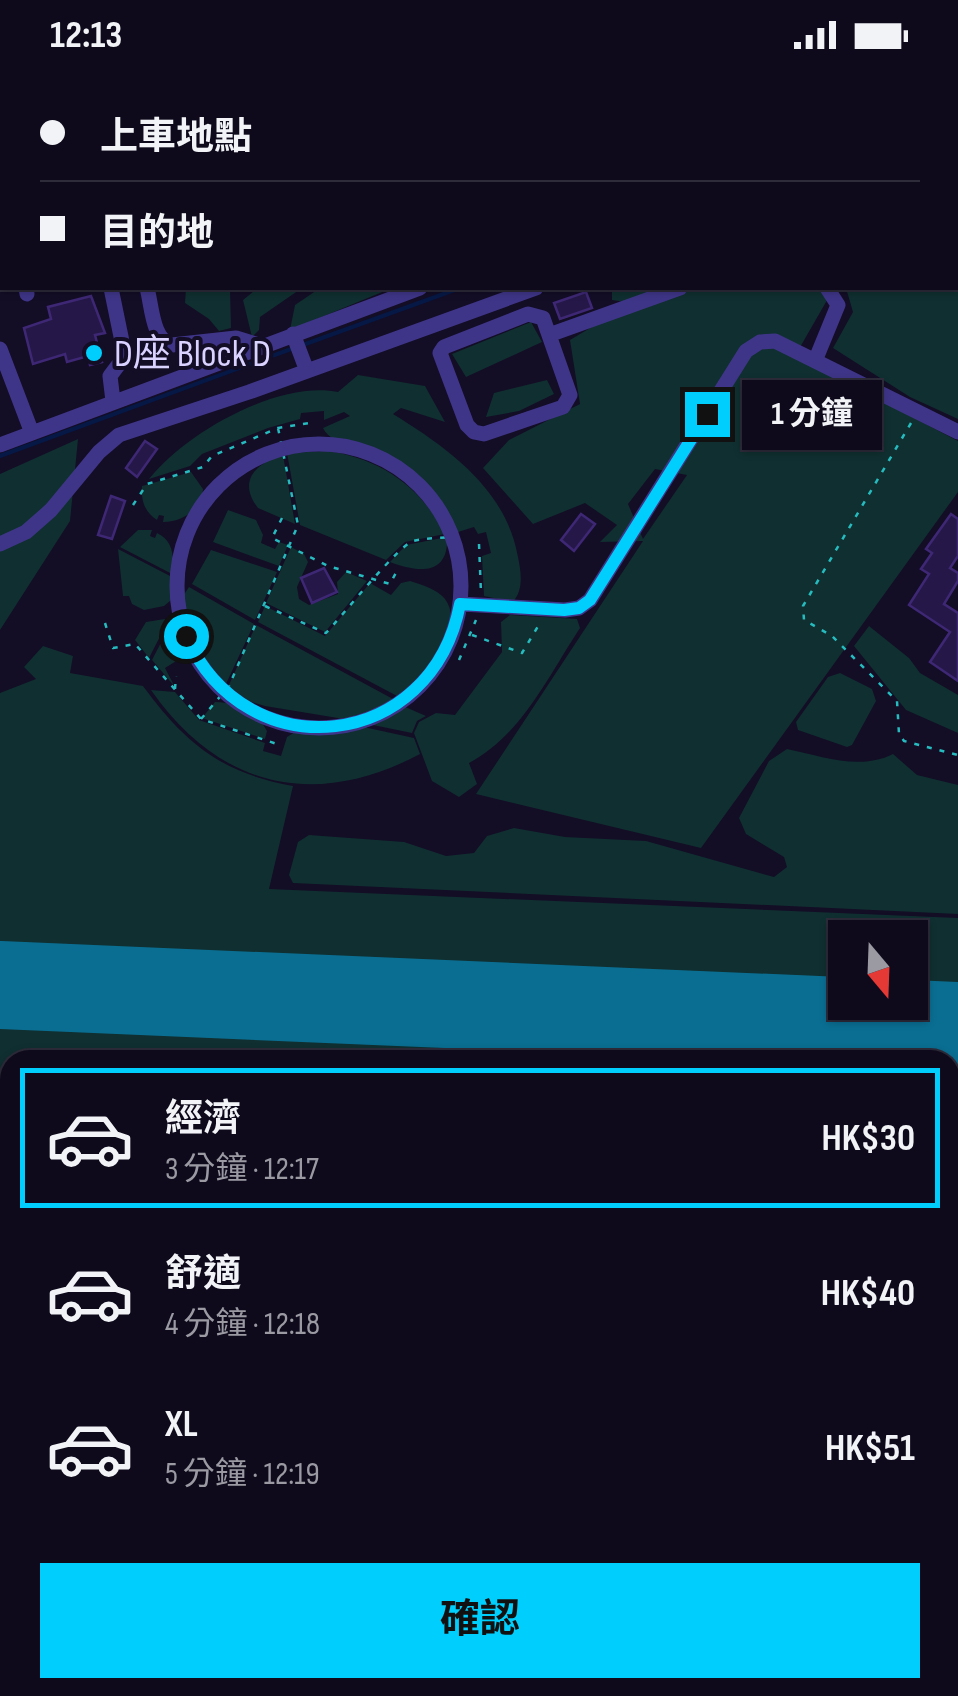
<!DOCTYPE html>
<html lang="zh-TW">
<meta charset="utf-8">
<style>
body{margin:0;font-family:"Sofia Sans Condensed","Noto Sans TC",sans-serif;background:#171325;color:#f1f3f6;height:100vh;display:flex;flex-direction:column;font-size:38px;white-space:nowrap}
*{box-sizing:border-box;margin:0}
p{font-size:32px;color:#9b9aa3}
.icon{flex:none;width:55px;height:55px;fill:none;stroke:currentColor;stroke-width:2;stroke-linecap:round;stroke-linejoin:round}
.map{position:relative;flex:1;overflow:hidden}
.side{position:absolute;left:0px;top:980px;width:960px;height:648px;display:flex;flex-direction:column;background:#0e0a1c;border-radius:30px 30px 0 0;box-shadow:0 2px 8px #0004,0 0 0 2px #2e2b3b}
.side>*{flex:none}
.hud{position:absolute;left:0px;top:0px;width:960px;height:220px;box-shadow:0 2px 8px #0004,0 0 0 2px #2e2b3b;display:grid;align-content:center;height:220px;padding:0 40px;background:#0e0a1c}
.needle{width:65px;rotate:161deg}
.controls{position:absolute;left:828px;top:850px;display:grid;gap:20px}
.controls a{display:grid;place-items:center;width:100px;height:100px;border-radius:0px;background:#0e0a1c;box-shadow:0 2px 8px #0004,0 0 0 2px #2e2b3b;font-size:50px}
.end{position:absolute;width:45px;height:45px;margin:-22px;border:12px solid #00cffd;background:#111;box-shadow:0 0 0 5px #111}
.from{border-radius:50%}
.bubble{position:absolute;height:70px;border-radius:0px;background:#0e0a1c;box-shadow:0 2px 8px #0004,0 0 0 2px #2e2b3b;font-size:32px;font-weight:700;line-height:70px;text-align:center}
.hud b{display:flex;align-items:center;gap:35px;height:95px;font-size:38px}
.hud b+b{border-top:2px solid #2e2b3b}
.hud i{width:25px;height:25px;background:#f1f3f6}
ul{padding:18px 0 0;list-style:none}
li{display:flex;align-items:center;gap:30px;height:140px;margin:0 20px 15px;padding:0 20px;border:5px solid transparent;border-radius:0px}
li div{flex:1}
li b{display:block;font-size:38px}
li em{font-style:normal;font-weight:700}
li.current{border-color:#00cffd}
li>.icon{width:90px;height:90px;stroke-width:1.5}
.action{display:flex;gap:20px;margin-top:auto;padding:20px 40px}
.action a{flex:1;height:115px;border-radius:0px;background:#00cffd;color:#111;font-size:40px;font-weight:700;line-height:115px;text-align:center}
.status{display:flex;justify-content:space-between;align-items:center;height:70px;padding:0 50px;background:#0e0a1c;direction:ltr}
.status svg{height:28px;fill:currentColor}
.map>svg:first-child{display:block}
.green{fill:#102f30;fill-rule:evenodd}
.lines{fill:none;stroke-linecap:round;stroke-linejoin:round}
.stream{stroke:#061845;stroke-width:4}
.taxiway{stroke:#0a6e92;stroke-width:35}
.runway{stroke:#0a6e92;stroke-width:88}
.building{fill:#251848;stroke:#3e2875;stroke-width:2.5}
.path{stroke:#26bbbe;stroke-width:2.5;stroke-dasharray:5 8;stroke-linecap:butt}
.minor{stroke:#3f3588;stroke-width:15}
.route{stroke:#00cffd;stroke-width:12}
.poi-dot{fill:#00cffd;stroke:#130d26;stroke-width:4}
.labels{text-anchor:middle;stroke-width:8;stroke-linejoin:round;paint-order:stroke}
.poi-label{font-size:38px;fill:#dad2ff;stroke:#130d26;text-anchor:start}
</style>
<div class="status"><b>12:13</b><svg viewBox="0 0 49 12"><path d="M0 12V9h3v3zM5 12V6h3v6zM10 12V3h3v9zM15 12V0h3v12zM26 1h20v11H26zM47 4h2v5h-2z"/></svg></div>
<div class="map">
<svg width="958" height="1626" viewBox="0 0 958 1626">
<rect width="100%" height="100%" fill="#130d26"/>
<path class="green" d="M 958,85 L 958,349 L 910,327 L 833,278 L 853,242 L 846,218 L 958,218 Z
M 186,218 L 230,218 L 231,258 L 219,261 L 209,249 L 185,233 Z
M 258,218 L 302,218 L 260,247 L 259,260 L 252,267 L 243,230 Z
M 320,218 L 392,218 L 290,260 L 295,235 Z
M 612,218 L 834,218 L 795,286 L 958,371 L 958,422 L 701,778 L 476,724 L 643,471 L 600,472 L 617,455 L 585,433 L 533,454 L 483,398 L 509,370 L 580,334 L 570,270 L 632,233 L 612,230 ZM 655,399 L 687,405 L 643,469 L 628,434 Z
M 531,252 L 542,272 L 466,307 L 452,284 Z
M 358,305 L 425,316 L 445,352 L 401,338 L 393,344 C 448,378 506,419 518,487 C 521,502 524,519 513,532 L 484,526 L 482,486 L 491,483 L 486,462 L 478,464 L 474,457 L 458,462 C 441,432 423,405 392,387 C 371,375 333,379 323,358 L 350,346 L 344,342 L 324,350 L 324,341 L 301,343 L 300,349 L 268,358 L 202,384 L 190,396 L 149,409 C 185,363 278,310 338,322 Z
M 547,310 L 554,324 L 519,341 L 486,347 L 494,323 Z
M 78,369 L 70,451 L 0,560 L 0,404 Z
M 327,381 C 379,388 421,416 445,464 L 405,472 L 386,490 L 300,455 L 287,383 Z
M 283,385 L 295,454 L 258,438 C 237,411 256,393 283,385 Z
M 191,402 L 203,419 C 202,439 183,452 163,452 L 164,446 L 159,445 L 157,450 C 144,441 141,431 142,416 Z
M 228,440 L 256,450 L 263,465 L 261,473 L 275,479 L 279,472 L 288,475 L 279,496 L 213,472 Z
M 138,460 L 152,460 L 150,466 L 155,468 L 157,463 C 174,471 174,487 172,504 L 120,477 Z
M 447,467 C 449,507 416,502 390,492 L 406,475 Z
M 291,477 L 304,484 L 308,492 L 297,517 L 299,529 L 309,535 L 338,524 L 337,512 L 346,502 L 367,511 L 325,562 L 266,533 Z
M 118,479 L 172,507 L 170,531 L 164,536 L 144,540 L 132,534 L 129,526 L 123,526 Z
M 211,480 L 277,502 L 255,550 L 192,514 Z
M 410,511 C 422,515 437,519 445,529 C 468,559 419,610 397,626 L 258,552 L 265,536 L 325,566 L 370,513 L 391,525 L 401,513 Z
M 189,517 L 254,554 L 225,616 C 201,593 187,559 183,526 Z
M 510,545 L 577,549 L 580,558 C 549,605 521,666 469,693 L 477,714 L 459,727 L 432,711 L 414,663 L 419,652 L 436,643 L 455,645 L 502,582 L 501,552 Z
M 165,549 L 168,551 L 149,588 L 135,570 L 146,552 Z
M 172,551 L 184,571 L 181,588 L 165,598 L 175,617 L 152,590 Z
M 256,555 L 393,629 L 379,638 L 344,649 L 265,636 L 248,631 L 228,617 Z
M 869,556 L 909,588 L 920,603 L 958,625 L 958,663 L 906,640 L 854,576 Z
M 43,576 L 73,586 L 70,603 L 143,616 C 185,673 221,703 293,716 L 269,819 L 958,848 L 958,918 L 910,916 L 910,868 L 845,868 L 845,913 L 0,877 L 0,623 L 36,609 L 24,597 Z
M 840,603 L 872,619 L 876,631 L 852,675 L 847,677 L 798,660 L 796,652 L 828,607 Z
M 151,620 L 175,622 L 199,650 L 265,673 L 263,681 L 281,686 L 287,667 L 297,661 L 336,661 L 359,656 L 414,668 L 420,684 C 315,740 219,718 151,620 Z
M 215,632 C 235,632 258,643 267,661 L 265,669 L 202,648 Z
M 403,636 L 426,646 L 417,651 L 412,663 L 368,654 Z
M 787,679 C 822,686 859,701 893,684 L 917,705 L 958,715 L 958,844 L 293,813 L 289,805 L 298,772 L 309,765 L 404,772 L 446,786 L 474,783 L 487,766 L 514,758 L 565,767 L 646,771 L 774,807 L 787,797 L 784,787 L 746,764 L 739,748 L 769,691 Z
M 0,947 L 958,988 L 958,1032 L 950,1032 L 950,990 L 10,990 L 10,1005 L 0,1012 Z
M 706,1618 L 832,1618 L 826,1626 L 721,1626 Z"/>
<g class="lines">
<path class="stream" d="M 300,276 L 460,218
M 0,386 L 291,279"/>
<path class="taxiway" d="M 0,1026 L 10,1031"/>
<path class="runway" d="M 0,915 L 958,956"/>
</g>
<path class="building" d="M 586,222 L 592,238 L 560,249 L 554,233 Z
M 91,226 L 105,263 L 95,265 L 102,292 L 90,295 L 88,286 L 67,292 L 65,284 L 33,294 L 24,258 L 51,249 L 48,237 Z
M 145,371 L 157,379 L 137,407 L 126,398 Z
M 111,426 L 125,431 L 112,469 L 98,465 Z
M 581,444 L 595,454 L 574,481 L 561,470 Z
M 951,444 L 958,449 L 958,486 L 950,498 L 958,503 L 958,511 L 944,534 L 958,543 L 958,611 L 930,592 L 950,562 L 909,535 L 929,504 L 921,499 L 932,483 L 926,479 Z
M 324,498 L 337,522 L 312,533 L 301,508 Z
M 0,1458 L 10,1464 L 10,1524 L 0,1518 Z"/>
<g class="lines">
<path class="path" d="M 911,353 L 803,536 L 804,550 L 832,566 L 897,631 L 899,664 L 904,671 L 958,685
M 133,435 L 147,414 L 203,397 L 212,386 L 278,358 L 315,352
M 282,448 L 272,468 L 328,496 L 390,514 L 399,497
M 479,474 L 481,523
M 265,536 L 326,563 C 342,546 398,476 413,471 C 425,468 440,468 453,467
M 105,553 L 113,578 L 135,574 L 201,649 L 277,674
M 472,565 L 522,583 L 540,553
M 459,590 L 476,550
M 175,619 L 176,606
M 201,649 L 229,616 L 298,455 L 278,358"/>
<path class="minor" d="M 56,0 L 57,2
M 599,0 L 604,2
M 909,0 L 913,2
M 0,61 L 2,61
M 0,167 L 2,167
M 26,218 L 27,224
M 111,218 L 125,286 L 110,306 L 113,331
M 147,218 C 152,236 152,270 172,275 L 236,268 L 262,276
M 528,244 L 543,248 L 570,325 L 563,337 L 484,364 L 474,362 L 467,355 L 440,283 L 444,277 Z
M 293,264 L 307,301
M 549,265 L 680,218
M 0,279 L 32,363
M 815,291 L 838,235 L 827,218
M177 516a142 142 0 1 1 284 0a142 142 0 1 1-284 0Z
M 0,375 L 420,218
M 0,474 L 26,462 L 51,440 L 99,382 L 119,365 L 249,322 L 536,218
M 461,534 L 565,540 L 579,538 L 590,530 L 746,281 L 760,272 L 775,271 L 958,362
M 950,1044 L 958,1045
M 0,1121 L 10,1121
M 950,1302 L 958,1298
M 0,1330 L 10,1316
M 950,1552 L 958,1556
M 950,1584 L 958,1571
M 531,1626 L 536,1618
M 925,1626 L 930,1618"/>
</g>
<g class="lines">
<path class="route" d="M 186,566 C 247,702 432,681 460,534 L 564,540 L 579,538 L 590,530 L 707,344"/>
</g>
<circle class="poi-dot" cx="94" cy="283" r="10"/>
<g class="labels">
<g class="poi-label">
<text x="114" y="296">D座 Block D</text>
</g>
</g>
</svg>
<div class="controls">
<a><svg class="needle" viewBox="-14 -14 28 28"><path d="M0-13l5 13h-10z" fill="#e53935"/><path d="M0 13l5-13h-10z" fill="#9b9aa3"/></svg></a>
</div>
<i class="end from" style="left:186px;top:566px"></i>
<i class="end" style="left:707px;top:344px"></i>
<div class="bubble" style="left:742px;top:310px;width:140px">1 分鐘</div>
<div class="hud">
<b><i class="from"></i>上車地點</b>
<b><i></i>目的地</b>
</div>
<section class="side">
<ul>
<li class="current"><svg class="icon" aria-label="car" viewBox="0 0 24 24"><path d="M5 17H2v-5l4-1 3-4h7l3 4 3 1v5h-3M9 17h6M6 11h13"/><circle cx="7" cy="17" r="2"/><circle cx="17" cy="17" r="2"/></svg><div><b>經濟</b><p>3 分鐘 · 12:17</p></div><em>HK$30</em></li>
<li><svg class="icon" aria-label="car" viewBox="0 0 24 24"><path d="M5 17H2v-5l4-1 3-4h7l3 4 3 1v5h-3M9 17h6M6 11h13"/><circle cx="7" cy="17" r="2"/><circle cx="17" cy="17" r="2"/></svg><div><b>舒適</b><p>4 分鐘 · 12:18</p></div><em>HK$40</em></li>
<li><svg class="icon" aria-label="car" viewBox="0 0 24 24"><path d="M5 17H2v-5l4-1 3-4h7l3 4 3 1v5h-3M9 17h6M6 11h13"/><circle cx="7" cy="17" r="2"/><circle cx="17" cy="17" r="2"/></svg><div><b>XL</b><p>5 分鐘 · 12:19</p></div><em>HK$51</em></li>
</ul>
<div class="action"><a>確認</a></div>
</section>
</div>
